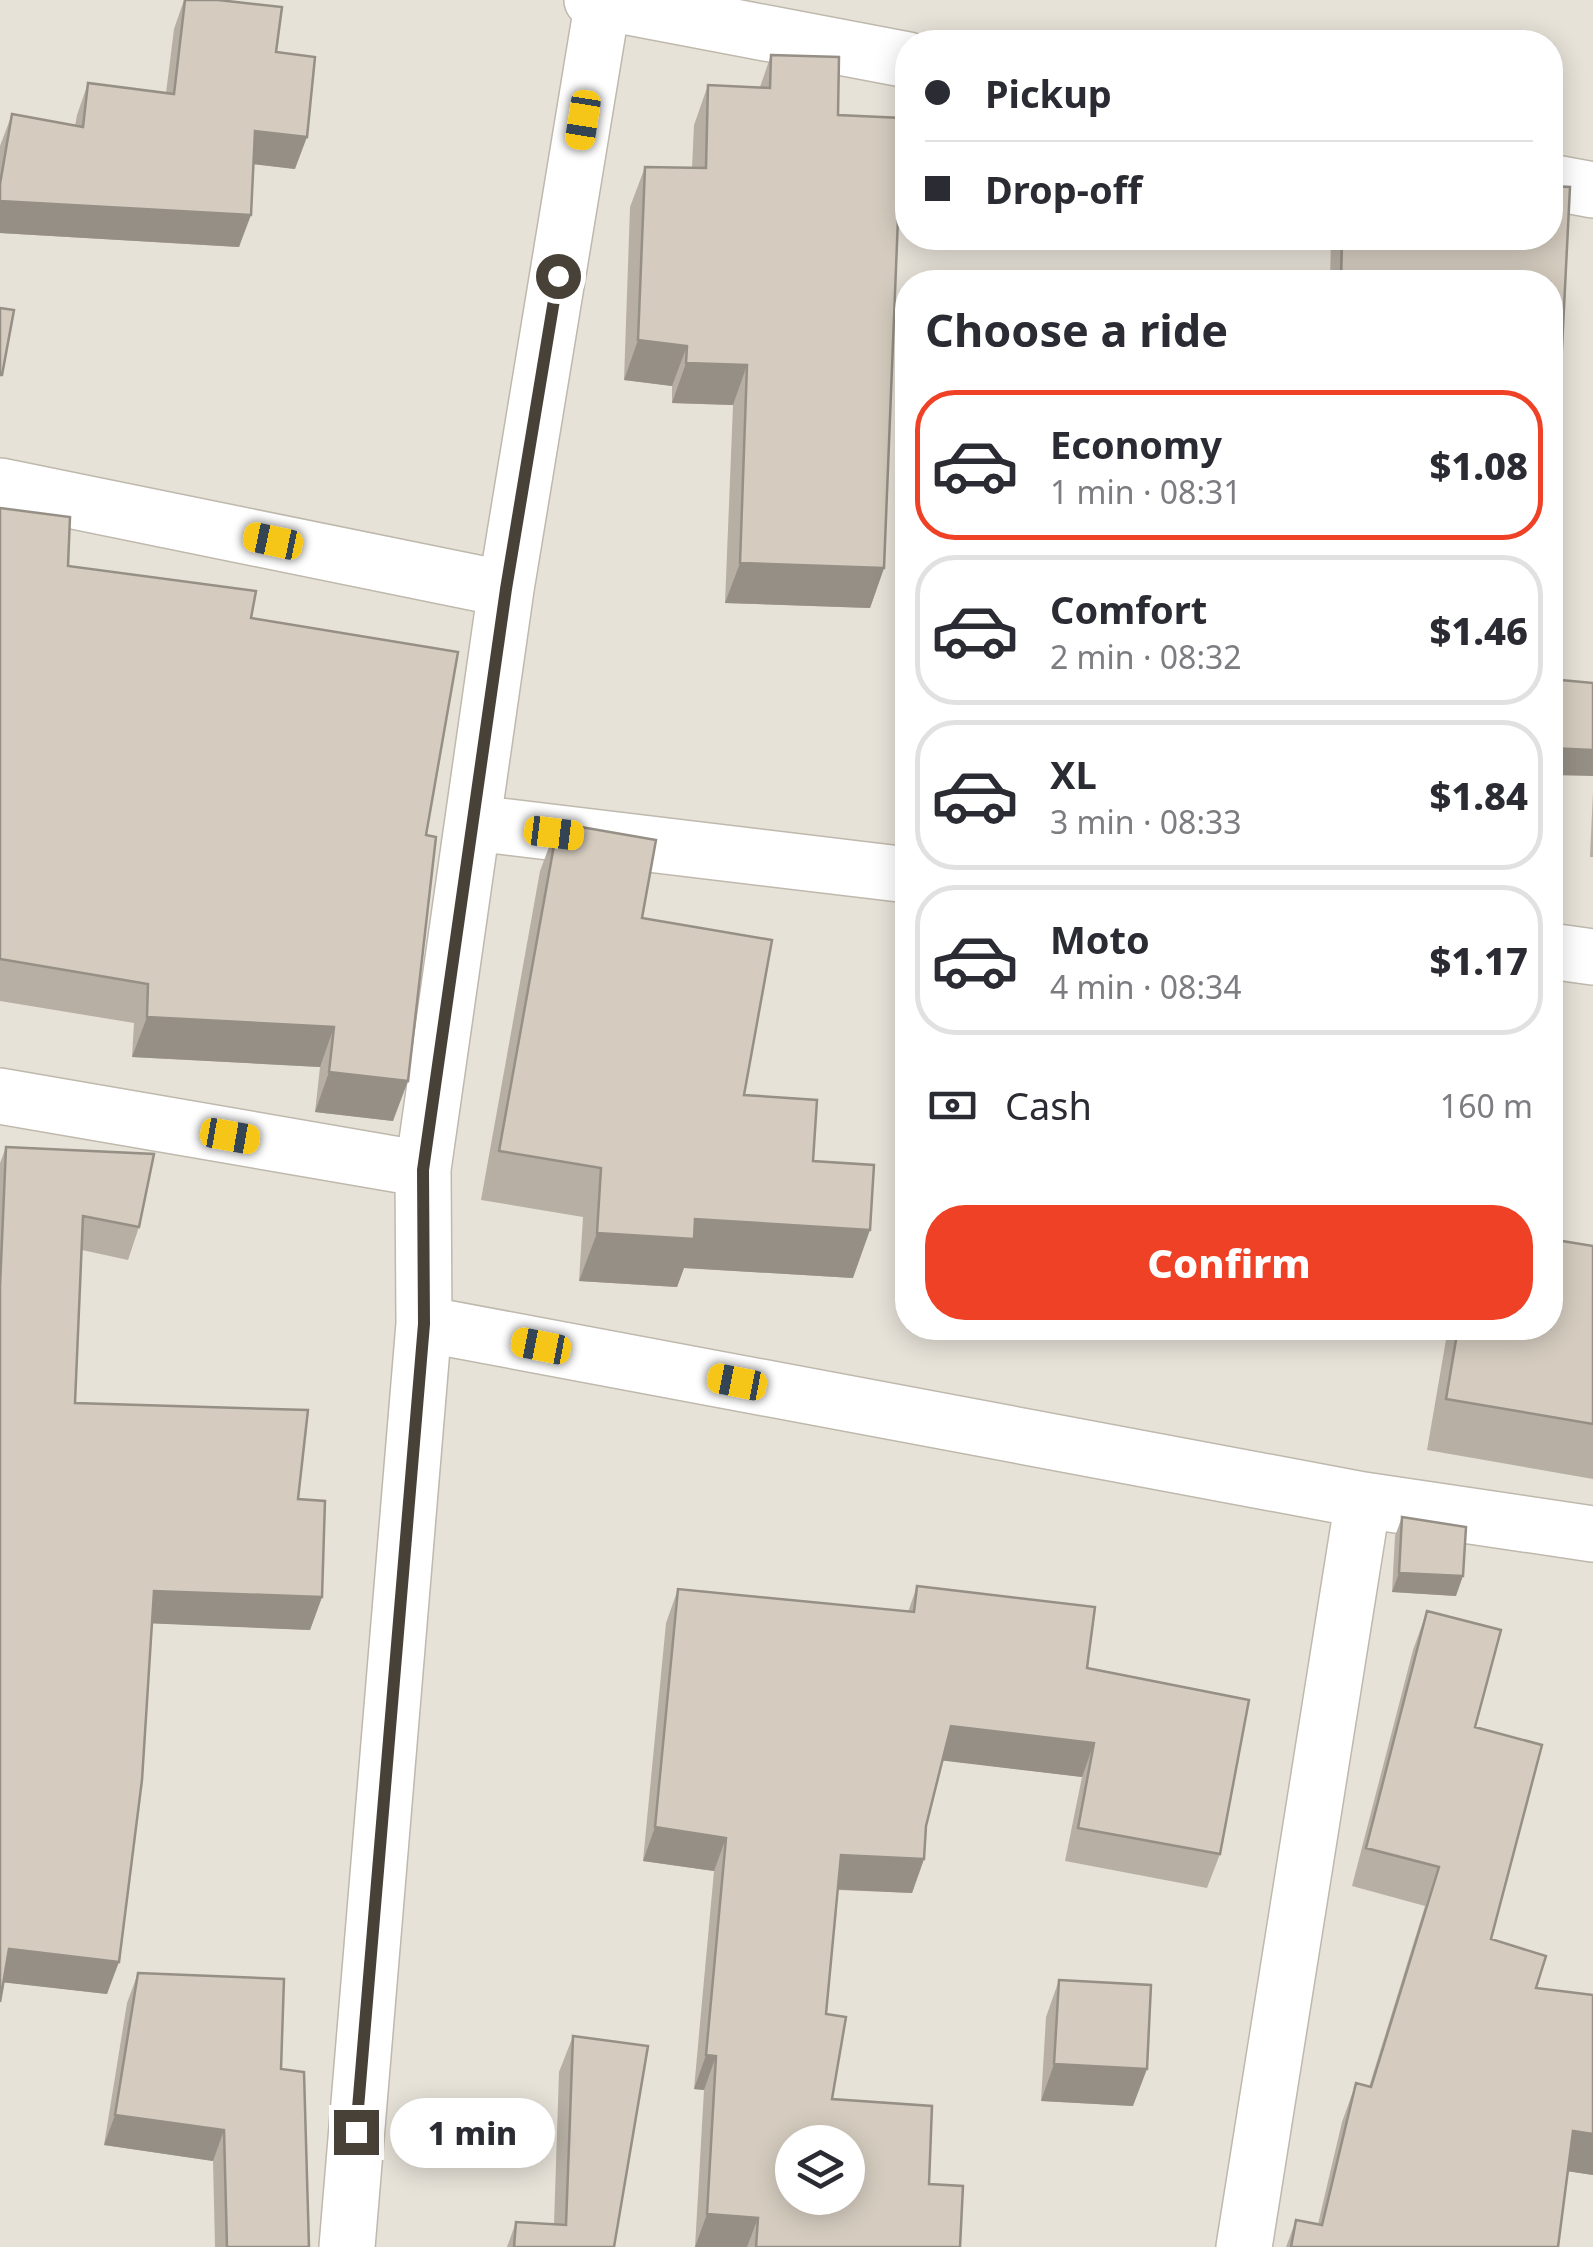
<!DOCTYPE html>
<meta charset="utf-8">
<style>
body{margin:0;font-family:"Noto Sans",sans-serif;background:#f2f2f3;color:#2b2b33;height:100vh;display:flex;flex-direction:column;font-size:38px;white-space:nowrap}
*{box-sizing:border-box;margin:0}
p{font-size:32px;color:#7c7c81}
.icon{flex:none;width:55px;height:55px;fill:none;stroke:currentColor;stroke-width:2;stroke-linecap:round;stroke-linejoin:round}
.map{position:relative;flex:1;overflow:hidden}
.drawer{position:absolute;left:895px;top:270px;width:668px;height:1070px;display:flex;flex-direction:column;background:#fff;border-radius:40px;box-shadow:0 5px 25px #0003}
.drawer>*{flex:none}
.top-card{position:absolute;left:895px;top:30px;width:668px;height:220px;border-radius:40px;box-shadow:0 5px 25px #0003;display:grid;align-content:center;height:220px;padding:0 30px;background:#fff}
.fabs{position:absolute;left:775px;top:2125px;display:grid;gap:20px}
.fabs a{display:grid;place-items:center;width:90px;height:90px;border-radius:50%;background:#fff;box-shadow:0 5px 25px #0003;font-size:50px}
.end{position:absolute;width:45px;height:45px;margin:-22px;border:12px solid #474138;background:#fff;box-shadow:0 0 0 5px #fff}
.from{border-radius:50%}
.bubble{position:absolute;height:70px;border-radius:35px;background:#fff;box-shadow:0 5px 25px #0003;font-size:32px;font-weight:800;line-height:70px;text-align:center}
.car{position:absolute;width:30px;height:60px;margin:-30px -15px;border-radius:12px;box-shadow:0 0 8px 2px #0007;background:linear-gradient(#f5c518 24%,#345 0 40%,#f5c518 0 76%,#345 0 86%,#f5c518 0)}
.top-card b{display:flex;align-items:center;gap:35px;height:95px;font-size:38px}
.top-card b+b{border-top:2px solid #e1e1e2}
.top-card i{width:25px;height:25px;background:#2b2b33}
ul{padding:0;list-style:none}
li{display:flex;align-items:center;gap:30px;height:150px;margin:0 20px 15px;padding:0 10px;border:5px solid #e1e1e2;border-radius:40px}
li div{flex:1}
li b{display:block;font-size:38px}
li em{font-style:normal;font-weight:800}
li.active{border-color:#ee4126}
li>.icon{width:90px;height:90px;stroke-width:1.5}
h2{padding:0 30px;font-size:45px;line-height:120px}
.pay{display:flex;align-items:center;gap:25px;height:110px;padding:0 30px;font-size:38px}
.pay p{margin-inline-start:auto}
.cta{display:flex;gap:20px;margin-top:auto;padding:20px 30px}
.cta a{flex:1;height:115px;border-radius:40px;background:#ee4126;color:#fff;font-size:40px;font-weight:800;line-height:115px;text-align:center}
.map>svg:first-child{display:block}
.residential{fill:#e7e2d8;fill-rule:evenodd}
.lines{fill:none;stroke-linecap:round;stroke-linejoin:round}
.minor-casing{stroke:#bfb8ac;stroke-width:58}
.minor{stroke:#fff;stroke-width:55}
.wall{fill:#b7afa4}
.shaded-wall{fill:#958f86}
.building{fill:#d5ccbf;stroke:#958f86;stroke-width:2.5;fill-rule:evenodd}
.route{stroke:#474138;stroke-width:12}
</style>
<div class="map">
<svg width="1593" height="2247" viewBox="0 0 1593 2247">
<rect width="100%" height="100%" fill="#f4f0ea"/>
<path class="residential" d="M 0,0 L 1593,0 L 1593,2247 L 0,2247 ZM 908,42 L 1550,42 L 1550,238 L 908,238 ZM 908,282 L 1550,282 L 1550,1328 L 908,1328 ZM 792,2142 L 848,2142 L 848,2198 L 792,2198 Z"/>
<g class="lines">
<defs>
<path id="minor" d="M 592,0 L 908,60
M 1550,182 L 1593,190
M 0,486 L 506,589
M 475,823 L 908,875
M 1550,951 L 1593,957
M 0,1096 L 423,1169
M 424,1324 L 1363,1500 L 1593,1534
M 347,2247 L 424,1324 L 423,1169 L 506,589 L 603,0
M 1244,2247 L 1363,1500"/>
</defs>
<use href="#minor" class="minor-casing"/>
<use href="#minor" class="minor"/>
</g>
<path class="wall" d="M 184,0 L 218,0 L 276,52 L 295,169 L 254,164 L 239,247 L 0,233 L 0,146 L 12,114 L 75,126 L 77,115 L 88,83 L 166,93 L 174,29 Z
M 771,55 L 838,115 L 884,568 L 870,608 L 725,603 L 733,405 L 672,403 L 672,386 L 624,380 L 630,207 L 645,167 L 692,168 L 694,125 L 708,85 L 760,87 Z
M 1331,238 L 1550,238 L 1559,408 L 1550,433 L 1550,282 L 1330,282 Z
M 0,508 L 68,566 L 251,618 L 426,835 L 393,1121 L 315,1112 L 320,1067 L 132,1057 L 134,1023 L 0,1001 Z
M 1593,791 L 1593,857 L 1590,857 Z
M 558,823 L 642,918 L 744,1095 L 813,1161 L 853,1278 L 684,1268 L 677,1287 L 579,1281 L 583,1217 L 481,1200 L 540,871 Z
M 6,1147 L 139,1227 L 128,1260 L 82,1250 L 75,1403 L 298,1499 L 322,1597 L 310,1630 L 152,1623 L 107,1994 L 4,1982 L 0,2002 L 0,1163 Z
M 1593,1246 L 1593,1479 L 1427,1450 L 1448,1328 L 1550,1328 Z
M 1402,1517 L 1456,1596 L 1392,1592 L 1395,1536 Z
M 917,1586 L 1087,1668 L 1220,1854 L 1207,1888 L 1065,1861 L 1082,1777 L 942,1760 L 926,1826 L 924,1859 L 912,1893 L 838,1890 L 826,2014 L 832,2099 L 929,2184 L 960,2247 L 695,2247 L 704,2090 L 694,2089 L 714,1871 L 643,1861 L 666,1623 L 678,1589 L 908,1612 Z
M 1427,1611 L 1475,1727 L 1491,1939 L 1536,1988 L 1593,2175 L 1568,2171 L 1558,2247 L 1286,2247 L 1296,2220 L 1318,2224 L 1342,2122 L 1356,2083 L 1369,2087 L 1425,1906 L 1352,1886 L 1413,1650 Z
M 138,1973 L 281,2069 L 309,2247 L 215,2247 L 213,2161 L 104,2145 L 127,2003 Z
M 1059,1980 L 1133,2106 L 1041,2101 L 1046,2017 Z
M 573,2036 L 614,2247 L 507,2247 L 516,2222 L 554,2224 L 559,2072 Z"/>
<path class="shaded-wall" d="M 255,131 L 307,137 L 295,169 L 244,163 Z
M 0,201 L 251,215 L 239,247 L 0,233 Z
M 638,340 L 687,346 L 672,386 L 624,380 Z
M 686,363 L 747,365 L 733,405 L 672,403 Z
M 1550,407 L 1559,408 L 1550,433 Z
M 740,563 L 884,568 L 870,608 L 725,603 Z
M 1550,748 L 1593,750 L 1593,776 L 1550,775 Z
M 147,1017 L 334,1027 L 320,1067 L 132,1057 Z
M 329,1072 L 408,1081 L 393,1121 L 315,1112 Z
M 695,1219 L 870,1230 L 853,1278 L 684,1268 L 677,1287 L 579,1281 L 597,1233 Z
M 1399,1573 L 1463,1576 L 1456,1596 L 1392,1592 Z
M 154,1591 L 322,1597 L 310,1630 L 142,1623 Z
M 951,1726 L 1094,1743 L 1082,1777 L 938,1760 Z
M 655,1827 L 726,1838 L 714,1871 L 643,1861 Z
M 841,1855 L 924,1859 L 912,1893 L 829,1889 Z
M 9,1949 L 119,1962 L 107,1994 L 0,1982 Z
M 706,2055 L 716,2056 L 704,2090 L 694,2089 Z
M 1054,2064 L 1147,2069 L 1133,2106 L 1041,2101 Z
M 115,2115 L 224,2130 L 213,2161 L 104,2145 Z
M 1573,2131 L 1593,2134 L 1593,2175 L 1559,2170 Z
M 707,2214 L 758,2218 L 747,2247 L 695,2247 Z"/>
<path class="building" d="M 185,0 L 218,0 L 282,7 L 276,52 L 315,57 L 307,137 L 255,131 L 251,215 L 0,201 L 0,184 L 12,114 L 83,127 L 88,83 L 174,94 Z
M 771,55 L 839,57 L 838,115 L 902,118 L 884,568 L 740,563 L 747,365 L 686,363 L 687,346 L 638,340 L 645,167 L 706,168 L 708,85 L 770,88 Z
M 1550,186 L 1570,187 L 1559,408 L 1550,407 L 1550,282 L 1341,282 L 1342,238 L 1550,238 Z
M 0,308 L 14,310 L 2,375 L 0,375 Z
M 0,508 L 70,517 L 68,566 L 256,591 L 251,618 L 458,652 L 426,835 L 436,837 L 408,1081 L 329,1072 L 334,1027 L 147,1017 L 148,984 L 0,959 Z
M 1550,679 L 1593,683 L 1593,750 L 1550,748 Z
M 558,823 L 656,840 L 642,918 L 772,940 L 744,1095 L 817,1100 L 813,1161 L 874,1165 L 870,1230 L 695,1219 L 694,1239 L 597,1233 L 601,1168 L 499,1151 Z
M 6,1147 L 154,1154 L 139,1227 L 83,1216 L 75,1403 L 308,1410 L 298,1499 L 325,1501 L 322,1597 L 154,1591 L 142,1780 L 119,1962 L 9,1949 L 0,2002 L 0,1286 Z
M 1550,1239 L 1593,1246 L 1593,1424 L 1446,1399 L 1458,1328 L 1550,1328 Z
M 1402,1517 L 1466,1527 L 1463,1576 L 1399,1573 Z
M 917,1586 L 1095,1607 L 1087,1668 L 1249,1700 L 1220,1854 L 1078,1828 L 1094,1743 L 951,1726 L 926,1826 L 924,1859 L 841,1855 L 826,2014 L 846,2017 L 832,2099 L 932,2106 L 929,2184 L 963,2186 L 960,2247 L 756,2247 L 758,2218 L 707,2214 L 716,2056 L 706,2055 L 726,1838 L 655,1827 L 678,1589 L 914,1612 ZM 792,2142 L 848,2142 L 848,2198 L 792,2198 Z
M 1427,1611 L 1501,1630 L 1475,1727 L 1542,1745 L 1491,1939 L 1546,1956 L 1536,1988 L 1593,1995 L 1593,2134 L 1573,2131 L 1558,2247 L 1291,2247 L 1296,2220 L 1322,2225 L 1356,2083 L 1371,2087 L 1439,1867 L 1366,1848 Z
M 138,1973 L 284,1979 L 281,2069 L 304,2072 L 309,2247 L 227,2247 L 224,2130 L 115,2115 Z
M 1059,1980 L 1151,1985 L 1147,2069 L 1054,2064 Z
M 573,2036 L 648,2046 L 614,2247 L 514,2247 L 516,2222 L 566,2225 Z"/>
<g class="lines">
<path class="route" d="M 356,2132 L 424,1324 L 423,1170 L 506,589 L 558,276"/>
</g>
</svg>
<div class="fabs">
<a><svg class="icon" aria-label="layers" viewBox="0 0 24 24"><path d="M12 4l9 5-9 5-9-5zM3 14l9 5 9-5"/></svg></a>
</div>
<i class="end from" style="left:558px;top:276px"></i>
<i class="end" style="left:356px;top:2132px"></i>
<div class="bubble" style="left:390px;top:2098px;width:165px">1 min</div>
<i class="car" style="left:583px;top:120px;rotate:189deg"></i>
<i class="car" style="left:273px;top:541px;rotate:282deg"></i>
<i class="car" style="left:554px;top:833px;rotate:97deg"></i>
<i class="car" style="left:230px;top:1136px;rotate:100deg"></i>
<i class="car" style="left:541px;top:1346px;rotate:281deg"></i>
<i class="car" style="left:737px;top:1382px;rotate:281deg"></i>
<div class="top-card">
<b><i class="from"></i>Pickup</b>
<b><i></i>Drop-off</b>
</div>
<section class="drawer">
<h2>Choose a ride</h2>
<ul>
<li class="active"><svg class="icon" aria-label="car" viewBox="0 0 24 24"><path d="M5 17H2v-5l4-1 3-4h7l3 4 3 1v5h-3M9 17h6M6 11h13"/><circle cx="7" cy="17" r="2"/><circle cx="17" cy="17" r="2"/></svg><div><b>Economy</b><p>1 min · 08:31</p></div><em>$1.08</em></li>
<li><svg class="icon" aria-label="car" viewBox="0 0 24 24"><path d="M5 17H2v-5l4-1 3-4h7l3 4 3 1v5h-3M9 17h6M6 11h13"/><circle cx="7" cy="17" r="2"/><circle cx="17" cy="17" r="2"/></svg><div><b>Comfort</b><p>2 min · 08:32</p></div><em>$1.46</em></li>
<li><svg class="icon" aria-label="car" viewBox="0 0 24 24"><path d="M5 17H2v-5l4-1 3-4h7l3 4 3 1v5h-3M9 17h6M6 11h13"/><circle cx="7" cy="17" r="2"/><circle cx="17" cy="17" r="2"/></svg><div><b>XL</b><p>3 min · 08:33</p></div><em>$1.84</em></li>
<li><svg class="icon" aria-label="car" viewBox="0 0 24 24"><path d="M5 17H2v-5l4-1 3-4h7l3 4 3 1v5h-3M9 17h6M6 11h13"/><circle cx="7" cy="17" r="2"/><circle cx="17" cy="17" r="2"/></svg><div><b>Moto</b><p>4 min · 08:34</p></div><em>$1.17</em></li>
</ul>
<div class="pay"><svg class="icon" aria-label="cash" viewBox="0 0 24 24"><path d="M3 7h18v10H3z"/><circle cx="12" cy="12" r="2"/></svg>Cash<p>160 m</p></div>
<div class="cta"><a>Confirm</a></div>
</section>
</div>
